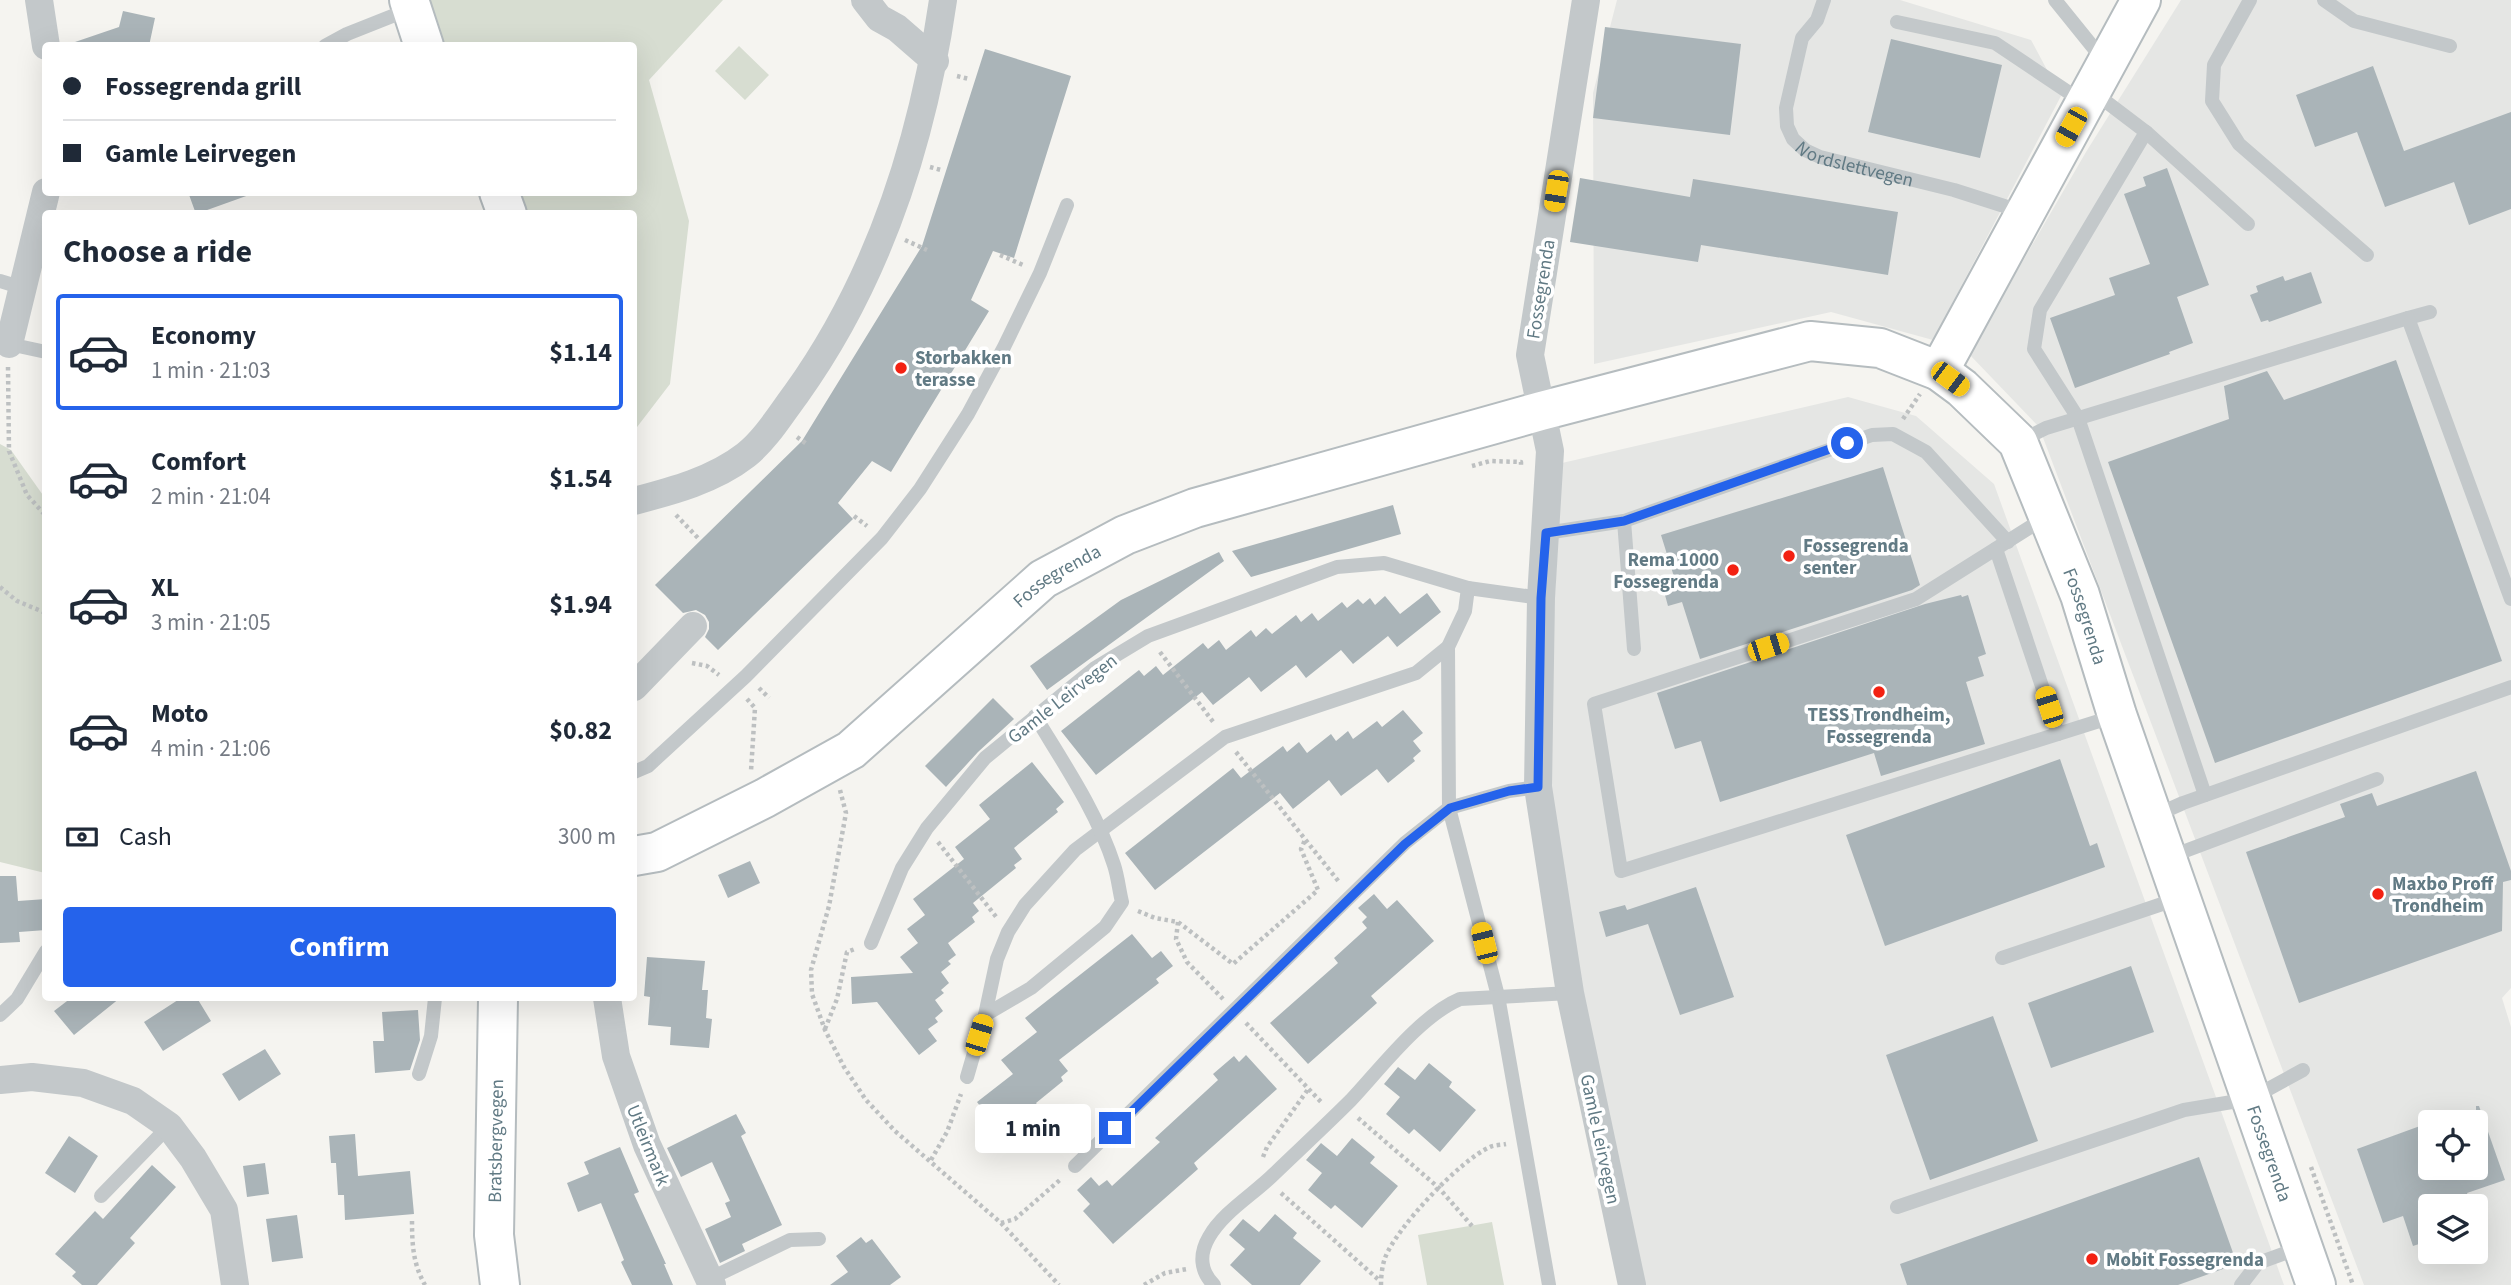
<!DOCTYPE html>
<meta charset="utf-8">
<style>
body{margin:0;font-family:"Source Sans 3",sans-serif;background:#f2f2f3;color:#1f2937;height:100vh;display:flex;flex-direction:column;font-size:26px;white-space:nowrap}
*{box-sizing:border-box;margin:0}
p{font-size:23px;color:#747a83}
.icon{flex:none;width:38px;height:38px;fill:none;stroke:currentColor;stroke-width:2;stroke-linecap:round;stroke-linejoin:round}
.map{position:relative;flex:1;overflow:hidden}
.drawer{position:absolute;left:42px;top:210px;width:595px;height:791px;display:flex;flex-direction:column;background:#fff;border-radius:7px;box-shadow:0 7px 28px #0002}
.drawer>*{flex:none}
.banner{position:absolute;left:42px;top:42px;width:595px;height:154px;border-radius:7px;box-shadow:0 7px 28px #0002;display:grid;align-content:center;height:154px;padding:0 21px;background:#fff}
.buttons{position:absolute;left:2418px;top:1110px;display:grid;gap:14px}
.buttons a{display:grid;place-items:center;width:70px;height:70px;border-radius:7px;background:#fff;box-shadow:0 7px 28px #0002;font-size:35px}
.end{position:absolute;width:32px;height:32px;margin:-16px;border:9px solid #2563eb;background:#fff;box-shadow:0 0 0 4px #fff}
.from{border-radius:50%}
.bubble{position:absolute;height:49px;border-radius:7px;background:#fff;box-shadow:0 7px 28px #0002;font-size:23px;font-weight:700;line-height:49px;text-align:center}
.car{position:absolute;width:21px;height:42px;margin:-21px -10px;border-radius:9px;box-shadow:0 0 5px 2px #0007;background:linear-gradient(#f5c518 24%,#345 0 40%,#f5c518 0 76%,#345 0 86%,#f5c518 0)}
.banner b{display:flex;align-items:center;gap:24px;height:66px;font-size:26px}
.banner b+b{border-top:2px solid #e0e1e3}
.banner i{width:18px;height:18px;background:#1f2937}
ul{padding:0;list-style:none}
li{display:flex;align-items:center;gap:21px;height:116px;margin:0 14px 10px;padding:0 7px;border:4px solid transparent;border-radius:7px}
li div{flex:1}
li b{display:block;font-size:26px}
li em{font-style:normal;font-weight:700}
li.on{border-color:#2563eb}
li>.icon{width:63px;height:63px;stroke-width:1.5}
h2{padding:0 21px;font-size:32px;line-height:84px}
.pay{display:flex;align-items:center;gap:18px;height:77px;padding:0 21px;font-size:26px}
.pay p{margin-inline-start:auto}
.cta{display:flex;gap:14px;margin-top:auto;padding:14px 21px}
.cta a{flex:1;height:80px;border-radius:7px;background:#2563eb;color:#fff;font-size:28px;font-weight:700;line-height:80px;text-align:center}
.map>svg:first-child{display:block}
.built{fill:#e5e6e4;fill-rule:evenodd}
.green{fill:#d7ddd1}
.building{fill:#aab4b8}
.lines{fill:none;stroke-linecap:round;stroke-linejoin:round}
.secondary-casing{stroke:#b5bcbf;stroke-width:42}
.path{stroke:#bdc0c1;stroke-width:4.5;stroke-dasharray:3.5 3.5;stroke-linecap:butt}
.lane{stroke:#c3c8ca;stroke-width:14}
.street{stroke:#c3c8ca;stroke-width:28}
.secondary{stroke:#fff;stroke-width:38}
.route{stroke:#2563eb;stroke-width:9}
.poi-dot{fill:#f32112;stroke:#fff;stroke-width:2.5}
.labels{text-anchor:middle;stroke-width:7;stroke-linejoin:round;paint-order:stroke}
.street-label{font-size:19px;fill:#617a84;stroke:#fff}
.poi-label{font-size:19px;font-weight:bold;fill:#617a84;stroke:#fff;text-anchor:start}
</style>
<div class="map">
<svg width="2511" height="1285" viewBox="0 0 2511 1285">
<rect width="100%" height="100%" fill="#f5f4f0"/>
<path class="built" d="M 1617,0 L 1900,0 L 2031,40 L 2061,96 L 1933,340 L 1831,312 L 1594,364 L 1593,93 Z
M 2181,0 L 2511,0 L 2511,988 L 2502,998 L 2511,1027 L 2511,1285 L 2364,1285 L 2039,427 L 1969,354 L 2086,152 ZM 2431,1122 L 2476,1122 L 2476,1167 L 2431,1167 ZM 2431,1206 L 2476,1206 L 2476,1251 L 2431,1251 Z
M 1848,397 L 1916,416 L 1994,484 L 2284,1285 L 1626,1285 L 1545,781 L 1562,463 Z"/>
<path class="green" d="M 428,0 L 723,0 L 649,80 L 689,221 L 670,384 L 634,431 L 634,214 L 526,213 L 519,193 L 634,192 L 634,46 L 443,45 L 434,25 Z
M 739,46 L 769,75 L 745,100 L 715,71 Z
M 0,444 L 11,450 L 45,498 L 45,873 L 0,862 Z
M 1492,1222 L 1504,1285 L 1427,1285 L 1418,1235 Z"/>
<path class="building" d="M 123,11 L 155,18 L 149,46 L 75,46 L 75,42 L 119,27 Z
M 1605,27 L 1741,44 L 1730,135 L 1593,118 Z
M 1891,39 L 2002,65 L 1980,158 L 1868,132 Z
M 985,49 L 1071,76 L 1014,258 L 993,251 L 971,300 L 989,311 L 891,472 L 872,461 L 838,503 L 853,519 L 718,650 L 705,637 L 709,629 L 709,622 L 705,615 L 696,610 L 683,613 L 655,585 L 802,441 L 922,246 Z
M 2373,66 L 2404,151 L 2511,112 L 2511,209 L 2469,225 L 2454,182 L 2385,207 L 2357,132 L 2315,147 L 2296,95 Z
M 2167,168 L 2209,285 L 2177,297 L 2193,343 L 2169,352 L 2170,354 L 2075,388 L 2050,318 L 2115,295 L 2109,278 L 2150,264 L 2124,194 L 2146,186 L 2143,177 Z
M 1580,178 L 1690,197 L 1693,179 L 1898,212 L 1888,275 L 1701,245 L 1698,262 L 1570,242 Z
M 188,192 L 248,192 L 249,195 L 196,214 Z
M 2311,272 L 2322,303 L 2269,322 L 2268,320 L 2261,322 L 2250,295 L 2258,292 L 2256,286 L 2283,276 L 2285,281 Z
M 2396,360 L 2502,661 L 2215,763 L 2108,462 L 2229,419 L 2224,386 L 2267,371 L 2284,400 Z
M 1883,467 L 1920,585 L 1912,590 L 1700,659 L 1682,602 L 1668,606 L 1662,584 L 1675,580 L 1661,535 Z
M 1393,505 L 1401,534 L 1251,577 L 1232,551 Z
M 1219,552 L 1224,561 L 1047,690 L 1030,666 L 1121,600 Z
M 1427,593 L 1441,612 L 1397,647 L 1388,636 L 1353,664 L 1341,650 L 1306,678 L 1296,665 L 1261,692 L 1249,677 L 1213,705 L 1202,692 L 1096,775 L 1061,731 L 1139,670 L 1144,676 L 1156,666 L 1163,675 L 1203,643 L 1208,649 L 1219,640 L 1226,650 L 1251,630 L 1256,637 L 1266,628 L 1272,634 L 1296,615 L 1301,622 L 1312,613 L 1318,621 L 1342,602 L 1347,608 L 1358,599 L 1363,604 L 1370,598 L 1375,605 L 1385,596 L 1400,614 Z
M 1961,595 L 1962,597 L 1968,595 L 1986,654 L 1978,657 L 1984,676 L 1966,682 L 1985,744 L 1881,776 L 1874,753 L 1720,802 L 1701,741 L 1675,749 L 1657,693 L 1925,604 Z
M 993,698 L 1014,719 L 978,752 L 946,787 L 925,766 Z
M 1403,710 L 1423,733 L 1413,741 L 1421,751 L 1413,758 L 1415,761 L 1388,783 L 1377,769 L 1341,796 L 1329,780 L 1293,809 L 1280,793 L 1155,890 L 1125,853 L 1233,768 L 1241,778 L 1283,746 L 1287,752 L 1299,742 L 1307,753 L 1331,734 L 1336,741 L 1348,731 L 1353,739 L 1377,721 L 1382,727 Z
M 2060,759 L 2090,846 L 2097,843 L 2105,867 L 1885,946 L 1846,835 Z
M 1032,762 L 1064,802 L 1056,809 L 1058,812 L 1014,848 L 1022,859 L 1014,865 L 1016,868 L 973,903 L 979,911 L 972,917 L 975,922 L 948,943 L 956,955 L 948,961 L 951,964 L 941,972 L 949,983 L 941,990 L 944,993 L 935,1000 L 943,1011 L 935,1018 L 938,1022 L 928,1029 L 937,1041 L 919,1055 L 877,1002 L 852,1004 L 851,977 L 913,973 L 900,957 L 918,943 L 907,929 L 925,915 L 913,899 L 964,859 L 955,847 L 990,819 L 979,805 Z
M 2476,771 L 2511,871 L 2511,880 L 2503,882 L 2502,931 L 2299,1003 L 2246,852 L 2345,817 L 2340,804 L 2372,793 L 2377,806 Z
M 750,861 L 760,883 L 728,898 L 718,875 Z
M 0,876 L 16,876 L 18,901 L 46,899 L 46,930 L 19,932 L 20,942 L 0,943 Z
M 1696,887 L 1734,997 L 1680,1015 L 1648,924 L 1606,937 L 1599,912 L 1625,905 L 1627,910 Z
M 1374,894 L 1387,909 L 1397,900 L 1434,941 L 1371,996 L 1377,1003 L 1308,1064 L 1270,1023 L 1338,963 L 1334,958 L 1367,928 L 1362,922 L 1367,917 L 1358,908 Z
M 1132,934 L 1152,958 L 1161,951 L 1173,966 L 1156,979 L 1159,983 L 1059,1060 L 1068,1071 L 1061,1077 L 1063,1081 L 1036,1103 L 1044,1114 L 1037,1120 L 1040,1123 L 1010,1145 L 977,1102 L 1013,1074 L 1001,1060 L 1037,1032 L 1025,1018 Z
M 647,957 L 705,961 L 702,990 L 708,990 L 706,1018 L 712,1019 L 709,1048 L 670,1045 L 671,1027 L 648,1025 L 650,997 L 644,996 Z
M 2131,966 L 2154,1032 L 2051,1068 L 2028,1003 Z
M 71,998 L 120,998 L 74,1035 L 54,1011 Z
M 181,998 L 197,998 L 211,1021 L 163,1051 L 144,1022 Z
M 418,1010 L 420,1040 L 410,1070 L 375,1073 L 373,1041 L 384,1041 L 382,1012 Z
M 1993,1016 L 2038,1141 L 1930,1180 L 1886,1055 Z
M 265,1049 L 281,1074 L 239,1101 L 222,1074 Z
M 1246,1055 L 1277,1089 L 1194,1163 L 1198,1169 L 1113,1244 L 1083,1211 L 1090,1204 L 1077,1190 L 1091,1177 L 1099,1186 L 1107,1180 L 1112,1186 L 1160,1142 L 1155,1138 L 1218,1080 L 1213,1074 L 1234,1056 L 1239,1062 Z
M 1429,1063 L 1452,1082 L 1449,1087 L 1476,1110 L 1440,1152 L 1414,1129 L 1409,1134 L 1386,1114 L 1400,1097 L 1384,1084 L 1398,1067 L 1415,1080 Z
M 2476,1106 L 2479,1106 L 2505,1180 L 2467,1193 L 2472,1206 L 2431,1206 L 2431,1240 L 2413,1246 L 2403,1216 L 2383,1223 L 2357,1149 L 2431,1122 L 2431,1167 L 2476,1167 Z
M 736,1114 L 746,1133 L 741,1136 L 782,1225 L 742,1244 L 745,1251 L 720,1263 L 705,1229 L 731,1217 L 725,1203 L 730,1201 L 712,1162 L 681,1177 L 667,1148 Z
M 355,1134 L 358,1176 L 410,1171 L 414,1214 L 345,1220 L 344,1195 L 338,1195 L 336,1163 L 331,1163 L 329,1136 Z
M 69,1136 L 98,1156 L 75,1193 L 45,1173 Z
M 1352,1138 L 1375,1157 L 1370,1163 L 1398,1186 L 1362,1228 L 1335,1205 L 1331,1209 L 1308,1190 L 1322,1173 L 1306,1160 L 1321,1143 L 1337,1156 Z
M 620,1147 L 639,1192 L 634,1194 L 666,1264 L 664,1264 L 673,1285 L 632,1285 L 621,1262 L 624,1260 L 601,1203 L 578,1212 L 567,1183 L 589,1174 L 584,1162 Z
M 2199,1157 L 2237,1264 L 2178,1285 L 1907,1285 L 1900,1264 Z
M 265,1163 L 269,1194 L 247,1197 L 243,1166 Z
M 152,1165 L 176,1187 L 130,1238 L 135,1243 L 97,1285 L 82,1285 L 72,1276 L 76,1272 L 55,1254 L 95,1211 L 103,1219 Z
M 1275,1214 L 1297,1233 L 1293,1238 L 1321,1261 L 1300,1285 L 1252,1285 L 1230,1265 L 1245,1249 L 1229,1235 L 1243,1219 L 1259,1232 Z
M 297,1215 L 303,1258 L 272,1262 L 266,1219 Z
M 861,1237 L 866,1243 L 872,1239 L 901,1277 L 890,1285 L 830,1285 L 848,1272 L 836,1256 Z"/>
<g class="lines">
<defs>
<g id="secondary">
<path d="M 409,0 L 424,46"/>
<path d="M 499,192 L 507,214"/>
<path d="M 1939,371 L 2141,0"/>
<path id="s2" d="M 634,856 L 657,852 L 765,798 L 851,750 L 1043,579 L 1125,535 L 1195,508 L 1541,411 L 1810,341 L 1880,348 L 1939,371 L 1962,388 L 2018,442 L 2080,595 L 2117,715 L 2316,1285"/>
<path d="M 498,998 L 494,1235 L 500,1285"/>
</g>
</defs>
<use href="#secondary" class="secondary-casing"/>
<path class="path" d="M 957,76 L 969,79
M 930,167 L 941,170
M 905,240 L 927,250
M 1000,255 L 1023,265
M 8,367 L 9,451 L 27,495 L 46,516
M 1903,419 L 1920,394
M 797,437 L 808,445
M 1472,466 L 1490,461 L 1521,462 L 1521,467
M 676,515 L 698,538
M 854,516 L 867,526
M 0,587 L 17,601 L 46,613
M 1160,652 L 1214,723
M 692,663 L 707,666 L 719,675
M 759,688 L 769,698
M 747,699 L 755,708 L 751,771
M 1236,752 L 1339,882
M 840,790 L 846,813 L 829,906 L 811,970 L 812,994 L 825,1030 L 844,1067 L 866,1100 L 895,1131 L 1001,1223 L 1059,1285
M 938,842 L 997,918
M 1138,911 L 1155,918 L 1178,922 L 1233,964 L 1318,890 L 1301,849 L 1305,840
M 1178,922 L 1176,939 L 1187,962 L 1223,999
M 1246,1023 L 1322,1103
M 825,1029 L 837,999 L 847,952 L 855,949
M 1358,1118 L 1439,1188 L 1472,1226
M 1263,1157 L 1267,1147 L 1309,1088
M 931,1160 L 947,1132 L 961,1094
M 2311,1167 L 2353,1285
M 1281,1193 L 1380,1281
M 412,1221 C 412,1244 413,1264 425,1285
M 1001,1223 L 1015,1219 L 1061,1179
M 1144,1285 L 1165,1273 L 1187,1269
M 1381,1285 C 1381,1277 1382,1266 1385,1258 C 1396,1228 1460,1160 1490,1147 C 1494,1145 1501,1145 1506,1144"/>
<g class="lane">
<path id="s1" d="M 1824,0 L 1817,20 L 1802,38 L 1786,108 L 1787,126 L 1793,139 L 1805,150 L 1820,157 L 1954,190 L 2023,212"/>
<path d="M 2055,0 L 2105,62"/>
<path d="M 2250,0 L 2214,65 L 2212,101 L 2239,144 L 2367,255"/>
<path d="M 2324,0 L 2354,21 L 2450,46"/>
<path d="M 1897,22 L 1995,43 L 2083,102"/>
<path d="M 325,46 L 347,34 L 410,9"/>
<path d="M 2092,91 L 2146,132 L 2248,224"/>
<path d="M 2146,132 L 2040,310 L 2034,349 L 2078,418 L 2205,795"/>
<path d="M 0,281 L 23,288"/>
<path d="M 2408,318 L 2430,312"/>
<path d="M 9,344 L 46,352"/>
<path d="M 2018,442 L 2046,428 L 2408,318 L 2511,599"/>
<path d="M 1624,521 L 1634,649"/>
<path d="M 2049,521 L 2032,526 L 1916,599 L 1594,704 L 1621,871 L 2115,716"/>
<path d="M 1546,533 L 1624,521 L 1872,435 L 1893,434 L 1926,452 L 2008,542"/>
<path d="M 1996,549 L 2058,734"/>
<path d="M 1448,647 L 1449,808 L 1498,996 L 1549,1285"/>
<path d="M 634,772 L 648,766 L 746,676 L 882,538 L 920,489 L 968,414 L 1004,347 L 1040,273 L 1067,205"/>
<path d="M 2154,816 L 2183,803 L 2511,687"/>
<path d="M 2169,857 L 2377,779"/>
<path d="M 871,943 L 902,868 L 927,828 L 985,758 L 1095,668 L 1148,636 L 1337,567 L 1384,563 L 1468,588 L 1541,598"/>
<path d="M 2002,958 L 2180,898"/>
<path d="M 0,1015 L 17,999 L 46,951"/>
<path d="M 985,1015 L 997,959 L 1008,932 L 1025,905 L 1075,850 L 1225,737 L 1416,673 L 1448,647 L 1465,611 L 1468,588"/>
<path d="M 419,1074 L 431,1036 L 435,998"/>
<path d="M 967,1077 L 985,1015 L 1031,988 L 1105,927 L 1122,902 C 1119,890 1118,877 1114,865 C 1097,812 1064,764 1035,716"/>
<path d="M 1075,1166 L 1405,843 L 1449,808 L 1509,791 L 1538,787"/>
<path d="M 101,1196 L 169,1126"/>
<path d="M 1897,1207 L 2184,1110 L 2250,1099 L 2303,1070"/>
<path d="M 709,1279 L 790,1240 L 819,1239"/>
<path d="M 1214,1285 C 1200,1271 1199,1254 1209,1237 C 1223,1212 1254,1194 1274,1174 C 1300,1149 1326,1125 1351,1100 C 1381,1068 1420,1016 1460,999 L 1570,993"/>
<path d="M 2241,1285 L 2258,1263 L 2302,1247"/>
</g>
<path class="street" d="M 39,0 L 46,46
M 865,0 L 879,18 L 897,28 L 935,61
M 1586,0 L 1530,355 L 1550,451 L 1541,598 L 1538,787 L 1570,993 L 1632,1285
M 9,344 L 46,192
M 634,501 C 672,491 714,480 746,455 C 766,439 781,414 796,394 C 879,278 923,139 943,0
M 634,687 L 693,626
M 607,998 L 616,1056 L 647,1145 L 712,1285
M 0,1080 L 32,1077 L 83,1083 L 133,1101 L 169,1126 L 193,1158 L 224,1210 L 235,1285"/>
<use href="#secondary" class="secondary"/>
</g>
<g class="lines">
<path class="route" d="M 1115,1128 L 1405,844 L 1450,808 L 1509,791 L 1538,787 L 1541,598 L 1546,533 L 1624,521 L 1847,443"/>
</g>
<g class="poi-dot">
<circle cx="901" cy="368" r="7"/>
<circle cx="1789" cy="556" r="7"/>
<circle cx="1733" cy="570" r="7"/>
<circle cx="1879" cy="692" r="7"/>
<circle cx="2378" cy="894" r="7"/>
<circle cx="2092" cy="1259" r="7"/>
</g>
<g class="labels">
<g class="street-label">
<text dy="7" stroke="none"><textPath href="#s1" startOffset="217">Nordslettvegen</textPath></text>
<text transform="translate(1540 289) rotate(-81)" y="7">Fossegrenda</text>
<text dy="7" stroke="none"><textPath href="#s2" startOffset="513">Fossegrenda</textPath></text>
<text dy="7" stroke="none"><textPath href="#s2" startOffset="1732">Fossegrenda</textPath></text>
<text transform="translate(1062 698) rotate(-38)" y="7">Gamle Leirvegen</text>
<text transform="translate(1601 1139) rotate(78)" y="7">Gamle Leirvegen</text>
<text transform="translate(495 1141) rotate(-89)" y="7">Bratsbergvegen</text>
<text transform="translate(649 1145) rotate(68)" y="7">Utleirmark</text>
<text dy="7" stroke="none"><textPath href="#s2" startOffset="2300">Fossegrenda</textPath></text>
</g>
<g class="poi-label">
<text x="915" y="364">Storbakken<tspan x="915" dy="22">terasse</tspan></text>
<text x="1803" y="552">Fossegrenda<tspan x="1803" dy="22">senter</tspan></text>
<text x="1719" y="566" text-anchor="end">Rema 1000<tspan x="1719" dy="22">Fossegrenda</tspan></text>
<text x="1879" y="721" text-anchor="middle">TESS Trondheim,<tspan x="1879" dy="22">Fossegrenda</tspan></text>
<text x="2392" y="890">Maxbo Proff<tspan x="2392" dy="22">Trondheim</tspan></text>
<text x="2106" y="1266">Mobit Fossegrenda</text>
</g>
</g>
</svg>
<div class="buttons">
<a><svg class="icon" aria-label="locate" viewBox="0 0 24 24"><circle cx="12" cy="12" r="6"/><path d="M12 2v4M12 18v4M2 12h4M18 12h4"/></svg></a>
<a><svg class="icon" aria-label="layers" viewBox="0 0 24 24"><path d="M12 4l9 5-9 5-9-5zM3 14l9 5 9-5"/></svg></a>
</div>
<i class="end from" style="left:1847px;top:443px"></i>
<i class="end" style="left:1115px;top:1128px"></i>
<div class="bubble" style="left:975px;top:1104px;width:116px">1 min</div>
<i class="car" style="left:2071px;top:127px;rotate:209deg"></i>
<i class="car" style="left:1556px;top:191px;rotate:189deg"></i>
<i class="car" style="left:1950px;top:379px;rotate:127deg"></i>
<i class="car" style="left:1768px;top:647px;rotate:72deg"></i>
<i class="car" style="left:2049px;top:707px;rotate:342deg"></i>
<i class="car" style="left:1484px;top:943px;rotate:346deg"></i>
<i class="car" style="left:979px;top:1035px;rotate:17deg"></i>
<div class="banner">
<b><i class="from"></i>Fossegrenda grill</b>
<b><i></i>Gamle Leirvegen</b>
</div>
<section class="drawer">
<h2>Choose a ride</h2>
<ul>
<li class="on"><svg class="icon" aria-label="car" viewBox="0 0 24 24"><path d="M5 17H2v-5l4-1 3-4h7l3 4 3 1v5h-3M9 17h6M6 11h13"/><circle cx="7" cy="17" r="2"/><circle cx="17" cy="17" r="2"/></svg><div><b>Economy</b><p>1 min · 21:03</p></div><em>$1.14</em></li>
<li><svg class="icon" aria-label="car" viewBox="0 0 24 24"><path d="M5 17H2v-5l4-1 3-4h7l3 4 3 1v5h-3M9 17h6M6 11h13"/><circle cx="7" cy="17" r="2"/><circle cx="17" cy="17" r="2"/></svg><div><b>Comfort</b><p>2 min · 21:04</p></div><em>$1.54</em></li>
<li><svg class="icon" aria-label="car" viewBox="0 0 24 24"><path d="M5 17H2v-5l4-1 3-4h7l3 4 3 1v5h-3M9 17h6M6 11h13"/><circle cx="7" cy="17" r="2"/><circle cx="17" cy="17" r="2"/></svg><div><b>XL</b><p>3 min · 21:05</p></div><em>$1.94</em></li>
<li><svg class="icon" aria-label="car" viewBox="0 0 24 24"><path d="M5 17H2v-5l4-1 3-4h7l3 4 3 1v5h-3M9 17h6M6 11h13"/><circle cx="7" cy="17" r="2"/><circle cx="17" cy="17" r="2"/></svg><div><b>Moto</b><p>4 min · 21:06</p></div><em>$0.82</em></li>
</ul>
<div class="pay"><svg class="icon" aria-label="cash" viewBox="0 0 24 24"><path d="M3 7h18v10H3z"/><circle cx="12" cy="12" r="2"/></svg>Cash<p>300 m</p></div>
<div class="cta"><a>Confirm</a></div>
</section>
</div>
